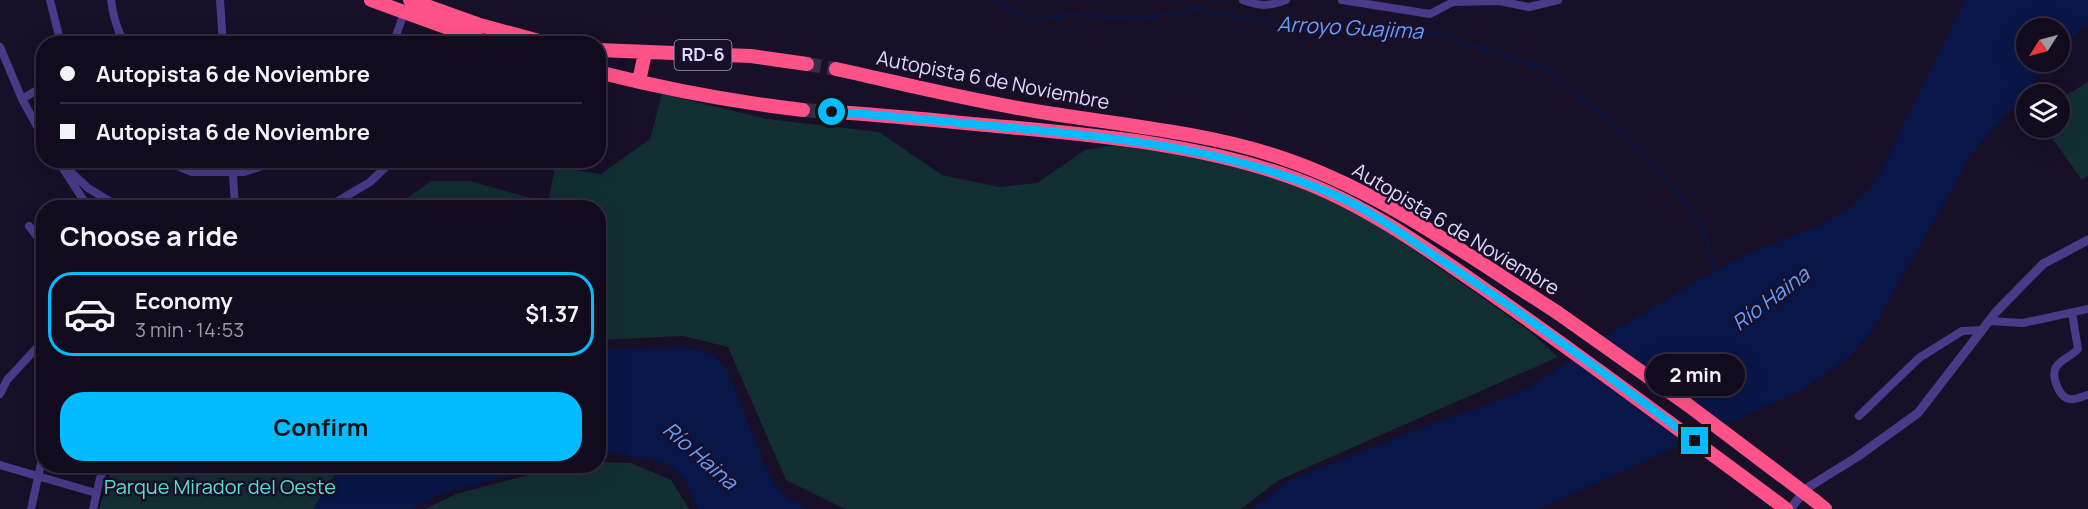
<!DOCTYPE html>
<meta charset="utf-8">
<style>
body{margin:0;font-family:Manrope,sans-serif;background:#1b1427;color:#f1f3f6;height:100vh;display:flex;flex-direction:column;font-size:22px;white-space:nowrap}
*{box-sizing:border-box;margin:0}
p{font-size:20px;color:#9c9ba4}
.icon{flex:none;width:33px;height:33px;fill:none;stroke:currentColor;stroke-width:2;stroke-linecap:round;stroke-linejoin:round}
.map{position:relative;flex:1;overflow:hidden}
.side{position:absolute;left:36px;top:200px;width:570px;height:273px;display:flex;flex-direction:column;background:#120b1e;border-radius:24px;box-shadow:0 6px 24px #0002,0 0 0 2px #312b3c}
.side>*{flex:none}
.top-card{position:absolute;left:36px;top:36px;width:570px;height:132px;border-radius:24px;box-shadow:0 6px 24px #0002,0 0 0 2px #312b3c;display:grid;align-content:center;height:132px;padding:0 24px;background:#120b1e}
.needle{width:39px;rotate:234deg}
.tools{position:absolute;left:2016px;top:18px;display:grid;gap:12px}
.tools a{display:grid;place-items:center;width:54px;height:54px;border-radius:50%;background:#120b1e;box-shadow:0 6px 24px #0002,0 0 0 2px #312b3c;font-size:30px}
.end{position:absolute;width:27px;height:27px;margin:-14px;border:8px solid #03bcff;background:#111;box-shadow:0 0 0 3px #111}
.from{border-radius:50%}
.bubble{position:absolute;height:42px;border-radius:21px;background:#120b1e;box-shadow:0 6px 24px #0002,0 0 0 2px #312b3c;font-size:20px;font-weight:700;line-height:42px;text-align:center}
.top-card b{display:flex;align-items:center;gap:21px;height:57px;font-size:22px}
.top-card b+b{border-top:2px solid #312b3c}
.top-card i{width:15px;height:15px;background:#f1f3f6}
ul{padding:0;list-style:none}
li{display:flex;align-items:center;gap:18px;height:84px;margin:0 12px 9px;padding:0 12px;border:3px solid transparent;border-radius:24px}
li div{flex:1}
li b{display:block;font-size:22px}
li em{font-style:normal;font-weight:700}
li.active{border-color:#03bcff}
li>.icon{width:54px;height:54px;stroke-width:1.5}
h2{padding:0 24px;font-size:27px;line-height:72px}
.button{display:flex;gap:12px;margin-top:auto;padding:12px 24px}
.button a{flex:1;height:69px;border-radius:24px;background:#03bcff;color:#111;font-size:24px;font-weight:700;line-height:69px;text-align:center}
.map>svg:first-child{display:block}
.green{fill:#122e33}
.water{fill:#091648}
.pier{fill:#180f28}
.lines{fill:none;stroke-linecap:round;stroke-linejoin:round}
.stream{stroke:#091648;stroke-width:2}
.motorway-tunnel{stroke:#362d48;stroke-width:14;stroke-dasharray:14 7;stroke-linecap:butt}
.minor{stroke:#4a3a88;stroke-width:8}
.tertiary{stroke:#4a3a88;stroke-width:9}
.motorway{stroke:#ff5288;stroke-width:14}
.motorway-bridge{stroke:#ff5288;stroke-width:14}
.route{stroke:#03bcff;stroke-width:8}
.labels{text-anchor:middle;stroke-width:5;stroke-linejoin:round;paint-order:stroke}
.shield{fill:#180f28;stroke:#a59bbe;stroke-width:1.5}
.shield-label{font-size:18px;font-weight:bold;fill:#e2d7ff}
.street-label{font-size:20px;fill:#e2d7ff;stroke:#180f28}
.park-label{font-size:20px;fill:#5fe3d7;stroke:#180f28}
.water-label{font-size:21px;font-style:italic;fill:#659eff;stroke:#180f28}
</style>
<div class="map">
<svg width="2088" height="509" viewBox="0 0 2088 509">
<rect width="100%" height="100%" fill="#180f28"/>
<path class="green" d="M 2088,82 L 2088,176 L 2082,180 L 2045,128 L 2060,128 L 2060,99 Z
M 662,94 L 767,119 L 879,132 L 942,175 L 999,187 L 1037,183 L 1085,150 L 1122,144 L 1215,160 L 1294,183 L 1377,224 L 1528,330 L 1558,357 L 1279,480 L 1241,509 L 845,509 L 786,480 L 728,347 L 683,336 L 599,340 L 598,207 L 395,207 L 431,181 L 470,181 L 548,203 L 555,167 L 601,174 L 650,139 Z
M 599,462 L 631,463 L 671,480 L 689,509 L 425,509 L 456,494 L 565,465 L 598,465 Z
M 113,465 L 341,465 L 313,509 L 99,509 Z"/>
<path class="water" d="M 1965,0 L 2088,0 L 2088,21 L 2060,52 L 2060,28 L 2026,28 L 2026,62 L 2051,62 L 1973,152 L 1874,327 L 1851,355 L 1804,389 L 1539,509 L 1250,509 L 1293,479 L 1436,422 L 1484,406 L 1528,388 L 1625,324 L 1680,291 L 1748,253 L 1820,225 L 1850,208 L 1875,183 Z
M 685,348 L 710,353 L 727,369 L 767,471 L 782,494 L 807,509 L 698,509 L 684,478 L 665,463 L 606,452 L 599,454 L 599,349 Z
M 341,465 L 554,465 L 445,492 L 411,509 L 313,509 Z"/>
<path class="pier" d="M 1602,335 L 1726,428 L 1688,445 L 1570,357 Z"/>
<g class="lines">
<path class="stream" d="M 995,0 L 1000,6 L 1034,20 L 1069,15 L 1145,18 L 1196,9 L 1296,29 L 1431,32 L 1545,69 L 1610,120 L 1660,170 L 1688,207 L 1705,234 L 1715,272"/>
<path class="motorway-tunnel" d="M 807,64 L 836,69
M 803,110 L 832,112"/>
<path class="minor" d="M 50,0 L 61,44
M 111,0 C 113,16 117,30 125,44
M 220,0 L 223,44
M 1243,0 C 1261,7 1269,6 1286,0
M 1342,0 L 1430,14 L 1453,2 L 1499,1 L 1529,7 L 1558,0
M 107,44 L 120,35
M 342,44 L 395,44
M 393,44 L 404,13
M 0,47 L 22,99 L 44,139
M 22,99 L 44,86
M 162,160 L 192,172 L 244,172 L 280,160
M 232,160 L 235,207
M 59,161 L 88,188 L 119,207
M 64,170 L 88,207
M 328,207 L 370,182 L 393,160
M 29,226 L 44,246
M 2072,313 L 2078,349 C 2072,356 2061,359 2056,367 C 2051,376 2059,398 2070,399 C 2075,400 2083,396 2088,395
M 1989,321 L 2023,323 L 2088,309
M 0,394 L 7,380 L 44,340
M 1859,416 L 1919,358 L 1962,331 L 1982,330
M 0,465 L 96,493
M 31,509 L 44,450
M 93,509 L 100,478 L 106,465"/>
<path class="tertiary" d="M 1790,509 L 1807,488 L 1857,457 L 1918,413 L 1996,312 L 2043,264 L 2088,240"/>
<path class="motorway" d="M 371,0 L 492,44
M 410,0 L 480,25 L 550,44
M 598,50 L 751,56 L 807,64
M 836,69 C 904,84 972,101 1041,112 C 1115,124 1201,132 1273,155 C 1377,188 1467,255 1558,313
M 598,72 C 665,89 734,102 803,110
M 639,81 L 645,53
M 832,112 C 890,115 949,122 1007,127 C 1104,136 1204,145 1296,179 C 1367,205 1431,252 1493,295 C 1592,364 1689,437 1786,509
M 1814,500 L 1825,509"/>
<path class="motorway-bridge" d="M 1558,313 L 1688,405 L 1814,500"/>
</g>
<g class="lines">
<path class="route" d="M 832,112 C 889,115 946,122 1003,127 C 1117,137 1231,149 1337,196 C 1373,212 1406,237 1438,258 C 1526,315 1611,378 1695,441"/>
</g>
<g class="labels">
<rect class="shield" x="674.5" y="40" width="57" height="30" rx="4.5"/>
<g class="shield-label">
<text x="703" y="61">RD-6</text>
</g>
<g class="street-label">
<text transform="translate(993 80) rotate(11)" y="7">Autopista 6 de Noviembre</text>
<text transform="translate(1456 229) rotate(31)" y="7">Autopista 6 de Noviembre</text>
</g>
<g class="park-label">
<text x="220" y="494">Parque Mirador del Oeste</text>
</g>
<g class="water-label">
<text transform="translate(1350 28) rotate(3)" y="7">Arroyo Guajima</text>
<text transform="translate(1771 299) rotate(-37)" y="7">Río Haina</text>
<text transform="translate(700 456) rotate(41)" y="7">Río Haina</text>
</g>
</g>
</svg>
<div class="tools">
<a><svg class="needle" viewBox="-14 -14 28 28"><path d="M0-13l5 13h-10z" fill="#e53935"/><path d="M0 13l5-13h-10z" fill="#9c9ba4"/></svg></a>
<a><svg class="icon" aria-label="layers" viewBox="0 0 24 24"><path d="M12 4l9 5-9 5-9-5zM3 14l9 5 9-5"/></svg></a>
</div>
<i class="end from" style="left:832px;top:112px"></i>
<i class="end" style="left:1695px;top:441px"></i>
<div class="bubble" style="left:1646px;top:354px;width:99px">2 min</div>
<div class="top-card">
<b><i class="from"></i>Autopista 6 de Noviembre</b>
<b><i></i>Autopista 6 de Noviembre</b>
</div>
<section class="side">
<h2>Choose a ride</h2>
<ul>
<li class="active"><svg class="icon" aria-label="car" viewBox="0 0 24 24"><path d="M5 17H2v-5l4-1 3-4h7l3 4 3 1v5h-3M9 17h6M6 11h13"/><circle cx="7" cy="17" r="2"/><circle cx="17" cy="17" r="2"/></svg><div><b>Economy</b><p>3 min · 14:53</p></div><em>$1.37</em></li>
</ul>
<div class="button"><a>Confirm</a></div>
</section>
</div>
